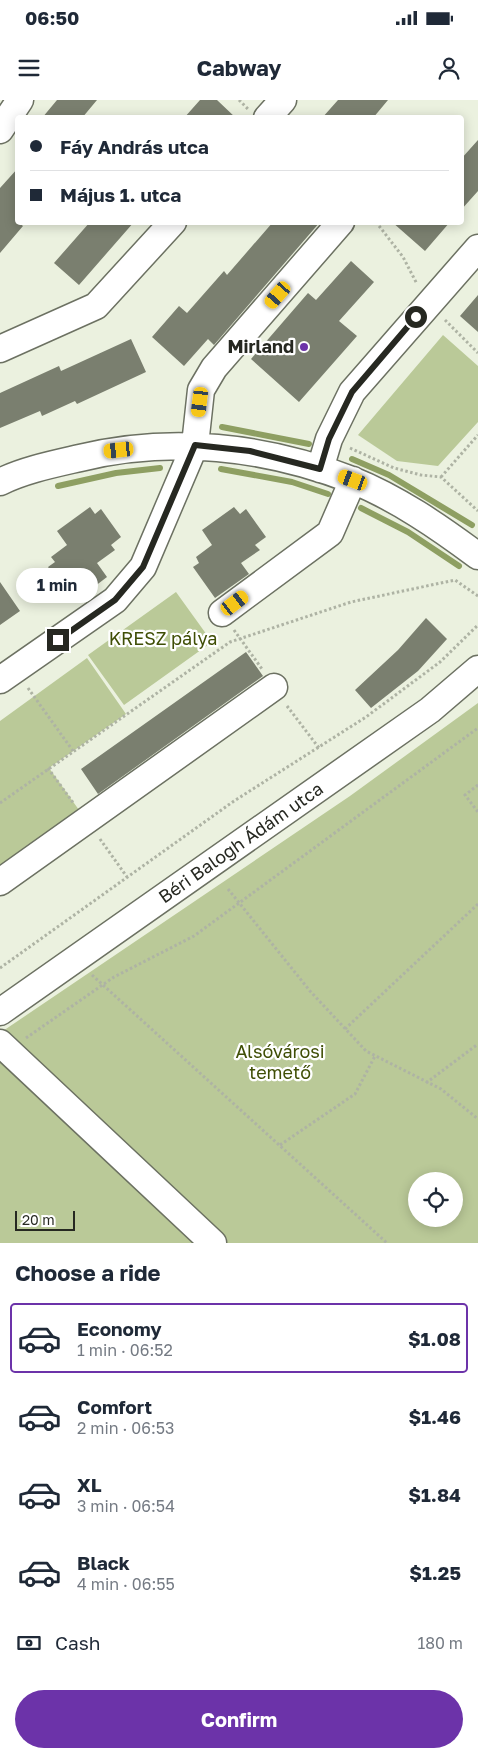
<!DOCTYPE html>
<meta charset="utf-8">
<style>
body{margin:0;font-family:"Golos Text",sans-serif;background:#f6f6f7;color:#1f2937;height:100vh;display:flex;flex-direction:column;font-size:19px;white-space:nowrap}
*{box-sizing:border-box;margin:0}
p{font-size:16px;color:#747a83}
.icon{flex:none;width:28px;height:28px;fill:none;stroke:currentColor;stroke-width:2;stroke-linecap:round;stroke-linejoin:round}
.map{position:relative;height:1143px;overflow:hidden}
.sheet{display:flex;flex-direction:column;background:#fff;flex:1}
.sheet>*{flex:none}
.banner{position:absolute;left:15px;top:15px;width:449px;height:110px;border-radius:5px;box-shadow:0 2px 12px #0003;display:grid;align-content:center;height:110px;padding:0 15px;background:#fff}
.buttons{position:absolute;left:408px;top:1072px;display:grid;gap:10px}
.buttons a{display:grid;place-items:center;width:55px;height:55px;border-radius:50%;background:#fff;box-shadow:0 2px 12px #0003;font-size:25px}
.scale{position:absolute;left:15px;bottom:12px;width:60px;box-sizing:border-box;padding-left:5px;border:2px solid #262821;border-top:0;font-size:14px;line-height:18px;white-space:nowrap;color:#262821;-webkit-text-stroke:4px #fff;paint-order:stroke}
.end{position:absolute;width:22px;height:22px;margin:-11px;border:6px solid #262821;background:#fff;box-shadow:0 0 0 2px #fff}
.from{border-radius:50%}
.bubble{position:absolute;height:35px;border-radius:18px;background:#fff;box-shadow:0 2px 12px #0003;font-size:16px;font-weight:700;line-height:35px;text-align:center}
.car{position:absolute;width:15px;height:30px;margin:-15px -8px;border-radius:6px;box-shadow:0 0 4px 1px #0007;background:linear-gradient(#f5c518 24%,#345 0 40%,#f5c518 0 76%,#345 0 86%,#f5c518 0)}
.banner b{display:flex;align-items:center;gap:18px;height:48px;font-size:19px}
.banner b+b{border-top:1px solid #e0e1e3}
.banner i{width:12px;height:12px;background:#1f2937}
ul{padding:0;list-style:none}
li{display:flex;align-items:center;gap:15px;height:70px;margin:0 10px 8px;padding:0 5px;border:2px solid transparent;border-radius:5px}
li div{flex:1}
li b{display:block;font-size:19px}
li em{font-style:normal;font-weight:700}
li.active{border-color:#6c33a9}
li>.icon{width:45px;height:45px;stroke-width:1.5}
h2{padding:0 15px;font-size:22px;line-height:60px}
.pay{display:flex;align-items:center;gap:12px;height:55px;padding:0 15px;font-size:19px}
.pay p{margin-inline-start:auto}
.cta{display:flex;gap:10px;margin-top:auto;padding:10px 15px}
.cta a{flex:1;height:58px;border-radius:30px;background:#6c33a9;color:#fff;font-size:20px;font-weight:700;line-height:58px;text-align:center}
.status{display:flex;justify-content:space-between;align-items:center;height:35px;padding:0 25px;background:#fff;direction:ltr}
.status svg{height:14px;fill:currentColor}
header{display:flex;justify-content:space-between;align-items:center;height:65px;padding:0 15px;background:#fff;font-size:22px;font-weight:700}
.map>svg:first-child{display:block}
.green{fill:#bac998;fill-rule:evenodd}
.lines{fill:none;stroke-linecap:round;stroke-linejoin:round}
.stream{stroke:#8e9f62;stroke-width:6}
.building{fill:#7a7f6f}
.minor-casing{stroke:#6c7162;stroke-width:29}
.path{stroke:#aeb3a4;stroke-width:3;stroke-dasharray:2.5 2.5;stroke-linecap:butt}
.minor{stroke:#fff;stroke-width:26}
.route{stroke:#262821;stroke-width:6}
.poi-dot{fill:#6c33a9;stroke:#fff;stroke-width:2}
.labels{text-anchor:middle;stroke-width:4.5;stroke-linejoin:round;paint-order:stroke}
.poi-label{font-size:18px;font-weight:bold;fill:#262821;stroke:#fff;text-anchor:end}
.park-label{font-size:18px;fill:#3f4e05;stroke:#fff}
.street-label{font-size:18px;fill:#262821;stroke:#fff}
</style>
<div class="status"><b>06:50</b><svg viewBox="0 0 49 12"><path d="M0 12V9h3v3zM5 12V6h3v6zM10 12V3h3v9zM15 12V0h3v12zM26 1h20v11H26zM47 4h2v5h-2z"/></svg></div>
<header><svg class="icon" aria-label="menu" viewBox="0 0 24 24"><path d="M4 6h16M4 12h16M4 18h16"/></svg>Cabway<svg class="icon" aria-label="person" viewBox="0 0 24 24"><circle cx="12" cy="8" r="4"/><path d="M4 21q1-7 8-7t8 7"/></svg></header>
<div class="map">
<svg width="478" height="1143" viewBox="0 0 478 1143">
<rect width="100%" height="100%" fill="#ebf1df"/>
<path class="green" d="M 443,235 L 478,266 L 478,322 L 438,366 L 397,361 L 358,335 Z
M 176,492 L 212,542 L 124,605 L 88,555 Z
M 87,558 L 126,614 L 49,668 L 79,710 L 0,767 L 0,621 Z
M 478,603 L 478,1143 L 0,1143 L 0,933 L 350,696 ZM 416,1081 L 454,1081 L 454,1119 L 416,1119 Z"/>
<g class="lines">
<path class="stream" d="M 222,327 L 309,344
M 352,359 L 389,375 L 472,425
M 221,369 L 292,382 L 328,394
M 58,386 L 116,373 L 160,368
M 361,408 L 408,432 L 459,466"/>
</g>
<path class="building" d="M 57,0 L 97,0 L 82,18 L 42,18 Z
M 200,0 L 217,0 L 236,18 L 184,18 Z
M 338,0 L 388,0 L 373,18 L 322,18 Z
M 478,40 L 478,91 L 461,110 L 461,59 Z
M 18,68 L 18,122 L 23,126 L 0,153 L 0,88 Z
M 90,122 L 134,122 L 79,185 L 54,163 Z
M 273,122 L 320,122 L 214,245 L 208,239 L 184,266 L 152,237 L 179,206 L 187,213 L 224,171 L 227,175 Z
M 392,122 L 450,122 L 425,151 Z
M 351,161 L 374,182 L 339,221 L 357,236 L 299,302 L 251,259 L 308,193 L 316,200 Z
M 478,195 L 478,232 L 460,216 Z
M 131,239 L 146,272 L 77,304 L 75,301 L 42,316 L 40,311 L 0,328 L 0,293 L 59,266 L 61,271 Z
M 90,407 L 95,414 L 101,409 L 121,437 L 111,445 L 115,450 L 97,463 L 107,477 L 82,496 L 79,492 L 70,498 L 48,467 L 55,462 L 51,457 L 67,445 L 57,431 Z
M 234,407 L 240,414 L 246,409 L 266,437 L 255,445 L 260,450 L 241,463 L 249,474 L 215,498 L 193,467 L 199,463 L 196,457 L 212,445 L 202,430 Z
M 0,482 L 20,511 L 0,525 Z
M 426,518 L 447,539 L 418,571 L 371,608 L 355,590 L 398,550 Z
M 246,552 L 263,576 L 98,694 L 81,669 Z"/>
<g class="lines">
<defs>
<path id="minor" d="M 267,18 L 283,0
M 0,30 L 20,0
M 0,249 L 96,206 L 173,122
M 320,369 L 329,339 L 352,292 L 478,148
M 0,382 C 24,370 54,364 80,358 C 171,336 265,346 352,380 C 397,398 439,427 478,456
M 222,513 L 330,433 L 353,380
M 0,580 L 115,500 L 143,467 L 195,345 L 201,290 L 214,268 L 341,122
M 0,782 L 274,587
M 0,912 L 430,610 L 478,569
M 0,943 L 213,1143"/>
</defs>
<use href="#minor" class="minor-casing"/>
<path class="path" d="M 239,0 L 248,9
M 376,122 L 403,157 L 417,184
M 445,220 L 478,253
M 350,348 L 394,368 L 421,375 L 441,377 L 478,411
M 441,377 L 478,335
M 234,530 L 262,569
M 28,588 L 73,651
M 287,606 L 319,648
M 48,668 L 74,704
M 478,685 L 465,695 L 478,712
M 0,703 L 230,542 L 351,502 L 455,480 L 478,496
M 100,739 L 127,777
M 228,789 L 310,891 L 366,951 L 441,989 L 478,1019
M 0,868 L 234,701 L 366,617 L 440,562 L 478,525
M 92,875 L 387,1143
M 345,929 L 478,804
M 26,938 L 114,877 L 194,836 L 478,628
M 426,983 L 478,944
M 280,1045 L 355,994 L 375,956"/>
<use href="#minor" class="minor"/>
</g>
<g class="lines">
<path class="route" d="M 58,540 L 115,500 L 143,467 L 195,345 L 250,351 L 320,369 L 329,339 L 352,292 L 416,217"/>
</g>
<circle class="poi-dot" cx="304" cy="247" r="5"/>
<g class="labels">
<g class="poi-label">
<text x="294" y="253">Mirland</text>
</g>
<g class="park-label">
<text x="163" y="545">KRESZ pálya</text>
<text x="280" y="958">Alsóvárosi<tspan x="280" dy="21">temető</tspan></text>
</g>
<g class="street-label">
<text transform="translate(241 743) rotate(-35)" y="6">Béri Balogh Ádám utca</text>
</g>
</g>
</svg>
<div class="buttons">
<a><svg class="icon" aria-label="locate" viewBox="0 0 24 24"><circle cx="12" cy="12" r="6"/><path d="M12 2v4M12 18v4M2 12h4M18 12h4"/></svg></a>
</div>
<div class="scale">20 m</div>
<i class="end from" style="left:416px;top:217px"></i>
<i class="end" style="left:58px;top:540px"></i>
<div class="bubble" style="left:16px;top:468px;width:82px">1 min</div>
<i class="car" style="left:278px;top:195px;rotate:221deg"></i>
<i class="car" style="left:200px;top:302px;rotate:187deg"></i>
<i class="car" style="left:119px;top:350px;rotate:264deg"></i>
<i class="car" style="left:353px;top:380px;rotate:290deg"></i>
<i class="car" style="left:235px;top:503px;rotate:53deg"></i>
<div class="banner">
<b><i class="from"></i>Fáy András utca</b>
<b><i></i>Május 1. utca</b>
</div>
</div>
<section class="sheet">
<h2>Choose a ride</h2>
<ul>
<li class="active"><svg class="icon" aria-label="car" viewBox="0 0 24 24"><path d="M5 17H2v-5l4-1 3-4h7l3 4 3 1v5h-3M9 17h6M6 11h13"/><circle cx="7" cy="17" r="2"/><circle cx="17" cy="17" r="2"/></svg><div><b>Economy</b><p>1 min · 06:52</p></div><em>$1.08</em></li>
<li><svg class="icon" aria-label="car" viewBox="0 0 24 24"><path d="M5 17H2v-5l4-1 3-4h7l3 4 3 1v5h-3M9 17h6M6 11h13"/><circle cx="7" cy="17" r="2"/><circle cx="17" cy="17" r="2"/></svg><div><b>Comfort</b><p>2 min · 06:53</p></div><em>$1.46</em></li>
<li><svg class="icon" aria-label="car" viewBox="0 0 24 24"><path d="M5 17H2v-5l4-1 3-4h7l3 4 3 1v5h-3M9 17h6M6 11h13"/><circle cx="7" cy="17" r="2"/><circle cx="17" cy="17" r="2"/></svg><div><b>XL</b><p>3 min · 06:54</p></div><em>$1.84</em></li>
<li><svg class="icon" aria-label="car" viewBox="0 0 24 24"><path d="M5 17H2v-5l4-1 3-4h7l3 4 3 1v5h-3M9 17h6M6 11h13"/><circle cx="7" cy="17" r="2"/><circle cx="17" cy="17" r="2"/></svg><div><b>Black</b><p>4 min · 06:55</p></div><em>$1.25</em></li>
</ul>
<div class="pay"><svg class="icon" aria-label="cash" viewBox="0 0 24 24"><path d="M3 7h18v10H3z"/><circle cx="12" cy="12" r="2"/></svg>Cash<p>180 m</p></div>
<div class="cta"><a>Confirm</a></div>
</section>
